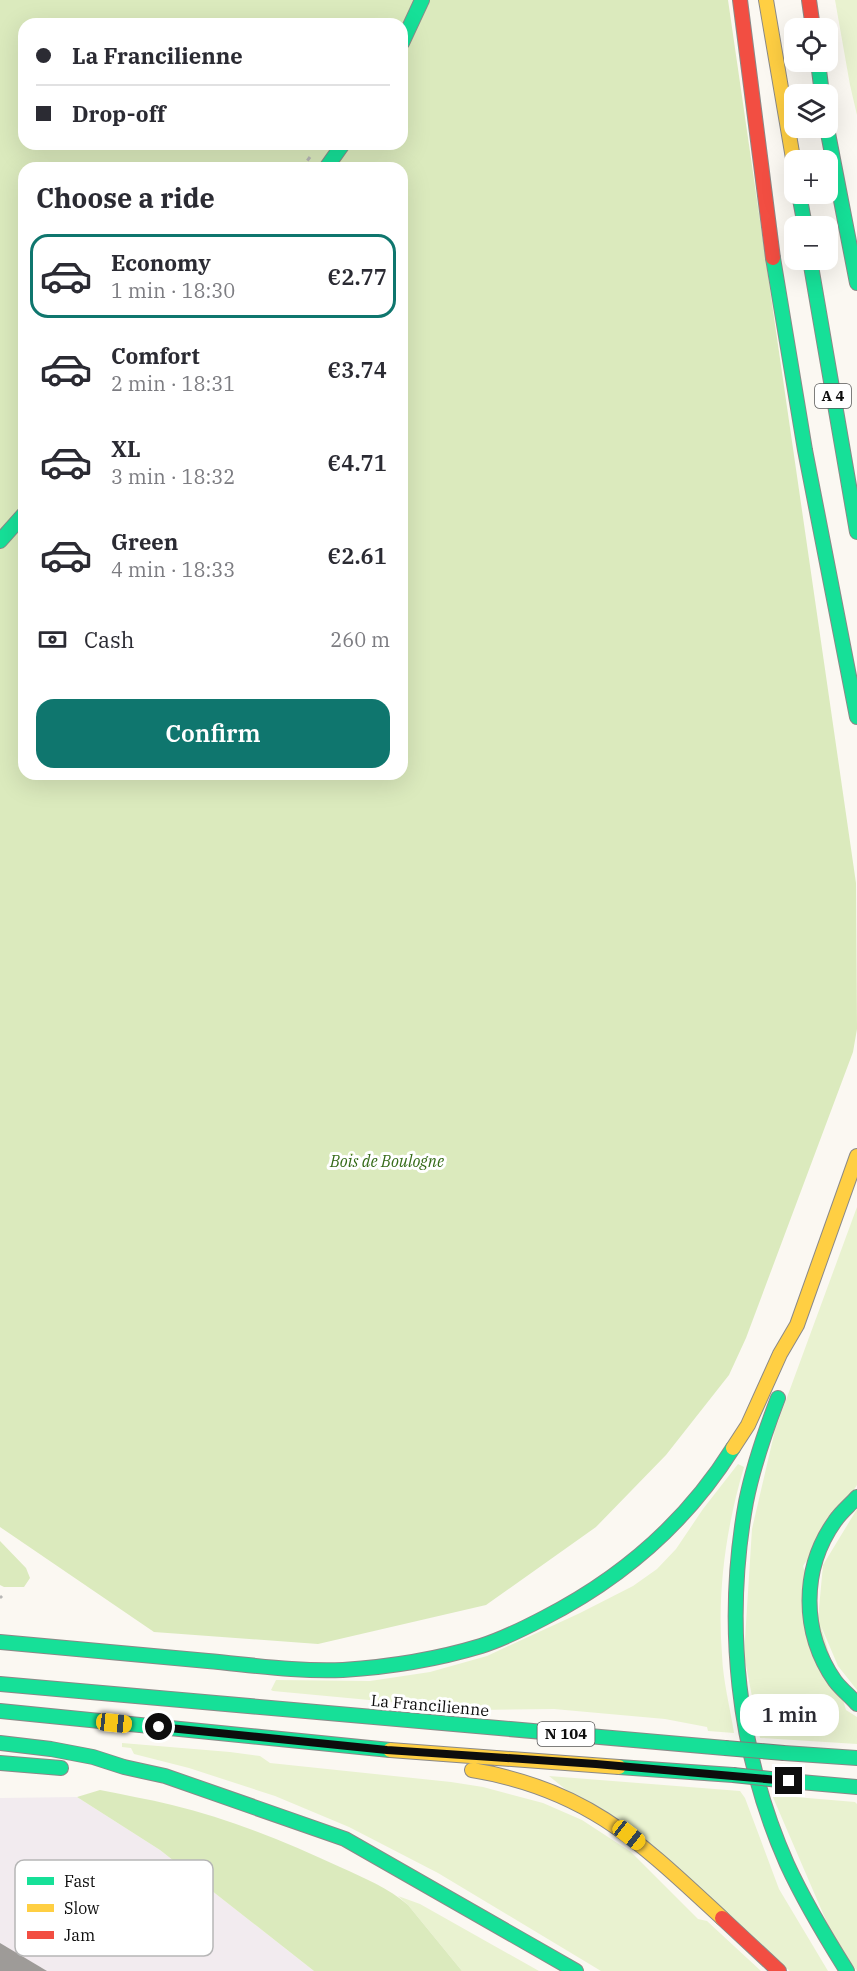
<!DOCTYPE html>
<meta charset="utf-8">
<style>
body{margin:0;font-family:"IBM Plex Serif",serif;background:#f7f7f7;color:#2b2b33;height:100vh;display:flex;flex-direction:column;font-size:22px;white-space:nowrap}
*{box-sizing:border-box;margin:0}
p{font-size:20px;color:#7c7c81}
.icon{flex:none;width:33px;height:33px;fill:none;stroke:currentColor;stroke-width:2;stroke-linecap:round;stroke-linejoin:round}
.map{position:relative;flex:1;overflow:hidden}
.side{position:absolute;left:18px;top:162px;width:390px;height:618px;display:flex;flex-direction:column;background:#fff;border-radius:18px;box-shadow:0 6px 24px #0002}
.side>*{flex:none}
.top-card{position:absolute;left:18px;top:18px;width:390px;height:132px;border-radius:18px;box-shadow:0 6px 24px #0002;display:grid;align-content:center;height:132px;padding:0 18px;background:#fff}
.buttons{position:absolute;left:784px;top:18px;display:grid;gap:12px}
.buttons a{display:grid;place-items:center;width:54px;height:54px;border-radius:12px;background:#fff;box-shadow:0 6px 24px #0002;font-size:30px}
.end{position:absolute;width:27px;height:27px;margin:-14px;border:8px solid #0d0d0d;background:#fff;box-shadow:0 0 0 3px #fff}
.from{border-radius:50%}
.bubble{position:absolute;height:42px;border-radius:18px;background:#fff;box-shadow:0 6px 24px #0002;font-size:20px;font-weight:600;line-height:42px;text-align:center}
.car{position:absolute;width:18px;height:36px;margin:-18px -9px;border-radius:8px;box-shadow:0 0 4px 2px #0007;background:linear-gradient(#f5c518 24%,#345 0 40%,#f5c518 0 76%,#345 0 86%,#f5c518 0)}
.top-card b{display:flex;align-items:center;gap:21px;height:57px;font-size:22px}
.top-card b+b{border-top:2px solid #e1e1e2}
.top-card i{width:15px;height:15px;background:#2b2b33}
ul{padding:0;list-style:none}
li{display:flex;align-items:center;gap:18px;height:84px;margin:0 12px 9px;padding:0 6px;border:3px solid transparent;border-radius:18px}
li div{flex:1}
li b{display:block;font-size:22px}
li em{font-style:normal;font-weight:600}
li.current{border-color:#0f766e}
li>.icon{width:54px;height:54px;stroke-width:1.5}
h2{padding:0 18px;font-size:27px;line-height:72px}
.pay{display:flex;align-items:center;gap:15px;height:66px;padding:0 18px;font-size:22px}
.pay p{margin-inline-start:auto}
.button{display:flex;gap:12px;margin-top:auto;padding:12px 18px}
.button a{flex:1;height:69px;border-radius:18px;background:#0f766e;color:#fff;font-size:24px;font-weight:600;line-height:69px;text-align:center}
.map>svg:first-child{display:block}
.industrial{fill:#f2ebef}
.green{fill:#e9f2d0}
.forest{fill:#dbeabd;fill-rule:evenodd}
.building{fill:#9e9b98}
.lines{fill:none;stroke-linecap:round;stroke-linejoin:round}
.fast-casing{stroke:#8b8987;stroke-width:16}
.slow-casing{stroke:#8b8987;stroke-width:16}
.jam-casing{stroke:#8b8987;stroke-width:16}
.path{stroke:#b8b7b6;stroke-width:3;stroke-dasharray:6 3;stroke-linecap:butt}
.fast{stroke:#16e098;stroke-width:14}
.slow{stroke:#ffcf43;stroke-width:14}
.jam{stroke:#f24e42;stroke-width:14}
.fast-bridge-casing{stroke:#81807d;stroke-width:16;stroke-linecap:butt}
.fast-bridge{stroke:#16e098;stroke-width:14}
.route{stroke:#0d0d0d;stroke-width:8}
.labels{text-anchor:middle;stroke-width:6;stroke-linejoin:round;paint-order:stroke}
.shield{fill:#fff;stroke:#565656;stroke-width:1.5}
.shield-label{font-size:15px;font-weight:bold;fill:#0d0d0d}
.park-label{font-size:16px;font-style:italic;fill:#356b18;stroke:#fff}
.street-label{font-size:16px;fill:#0d0d0d;stroke:#fff}
.key{fill:#fff;stroke:#b6b6b6;stroke-width:1.5}
.key-label{font-size:16px;fill:#0d0d0d}
</style>
<div class="map">
<svg width="857" height="1971" viewBox="0 0 857 1971">
<rect width="100%" height="100%" fill="#fbf8f2"/>
<path class="industrial" d="M 77,1797 L 160,1850 L 314,1971 L 0,1971 L 0,1798 Z"/>
<path class="green" d="M 835,0 L 857,0 L 857,115 L 850,85 Z
M 857,1207 L 857,1485 L 803,1566 L 846,1710 L 857,1717 L 857,1744 L 760,1738 L 744,1655 L 752,1529 L 775,1430 Z
M 738,1464 L 744,1467 C 726,1528 717,1591 722,1655 C 723,1681 730,1707 734,1733 L 708,1731 L 707,1727 L 665,1719 L 587,1712 L 554,1709 L 476,1710 L 273,1691 L 271,1690 L 276,1680 L 370,1681 L 430,1672 L 487,1656 L 580,1613 L 633,1586 L 657,1569 L 676,1549 L 703,1509 Z
M 857,1509 L 857,1690 L 838,1666 L 818,1619 L 823,1565 Z
M 122,1743 L 230,1752 L 260,1756 L 270,1763 L 451,1782 L 483,1787 L 543,1803 L 582,1820 L 631,1852 L 698,1919 L 707,1921 L 761,1971 L 601,1971 L 438,1873 L 349,1827 L 275,1796 L 189,1768 L 134,1754 L 131,1748 L 122,1747 Z
M 549,1776 L 740,1791 L 745,1798 L 779,1889 L 828,1971 L 790,1971 Z
M 772,1795 L 855,1802 L 857,1804 L 857,1971 L 834,1939 Z
M 398,1896 L 420,1904 L 539,1971 L 462,1971 L 408,1905 Z"/>
<path class="forest" d="M 0,0 L 728,0 L 856,883 L 857,1029 L 853,1052 L 746,1338 L 729,1375 L 666,1455 L 596,1527 L 486,1605 L 318,1644 L 154,1632 L 0,1527 ZM 24,24 L 402,24 L 402,144 L 24,144 ZM 24,168 L 402,168 L 402,774 L 24,774 Z
M 0,1541 L 26,1568 L 30,1578 L 24,1587 L 4,1587 L 0,1585 Z
M 100,1790 C 124,1795 148,1799 172,1805 C 230,1819 287,1842 340,1867 C 364,1878 389,1888 408,1905 L 462,1971 L 314,1971 L 160,1850 L 77,1797 Z"/>
<path class="building" d="M 0,1943 L 47,1971 L 0,1971 Z"/>
<g class="lines">
<defs>
<path id="fast" d="M 402,43 L 422,0
M 818,62 L 822,94
M 827,128 L 857,283
M 326,168 L 343,144
M 799,194 L 805,226
M 773,258 L 805,450 L 857,717
M 810,260 L 857,532
M 0,541 L 24,514
M 778,1398 C 765,1432 753,1467 746,1502 C 724,1623 737,1751 787,1864 C 804,1901 825,1936 847,1971
M 857,1497 C 850,1505 841,1512 835,1521 C 801,1569 801,1632 835,1681 C 841,1689 850,1696 857,1704
M 0,1642 C 69,1648 138,1655 208,1661 C 252,1665 298,1672 343,1670 C 389,1667 438,1659 481,1646 C 503,1639 523,1629 544,1618 C 622,1578 686,1523 733,1448
M 0,1684 L 725,1748
M 0,1711 L 390,1750
M 0,1743 L 51,1749 L 93,1757 L 124,1767 L 165,1776 L 345,1839 L 576,1971
M 784,1753 L 857,1758
M 0,1763 L 61,1768
M 619,1767 L 733,1775
M 789,1781 L 857,1787"/>
<path id="slow" d="M 766,0 L 795,170
M 733,1448 L 748,1425 L 780,1354 L 797,1325 L 857,1156
M 390,1750 L 619,1767
M 472,1770 C 587,1789 640,1842 722,1918"/>
<path id="jam" d="M 740,0 L 773,258
M 809,0 L 813,28
M 722,1918 L 779,1971"/>
</defs>
<use href="#fast" class="fast-casing"/>
<use href="#slow" class="slow-casing"/>
<use href="#jam" class="jam-casing"/>
<path class="path" d="M 302,168 L 310,157
M 0,1596 L 2,1598"/>
<use href="#fast" class="fast"/>
<use href="#slow" class="slow"/>
<use href="#jam" class="jam"/>
<defs>
<path id="fast-bridge" d="M 725,1748 L 784,1753
M 733,1775 L 789,1781"/>
</defs>
<use href="#fast-bridge" class="fast-bridge-casing"/>
<use href="#fast-bridge" class="fast-bridge"/>
</g>
<g class="lines">
<path class="route" d="M 159,1727 L 387,1750 L 596,1764 L 789,1781"/>
</g>
<g class="labels">
<g class="shield">
<rect x="815" y="384" width="36" height="24" rx="4.5"/>
<rect x="537.5" y="1722" width="57" height="24" rx="4.5"/>
</g>
<g class="shield-label">
<text x="833" y="401">A 4</text>
<text x="566" y="1739">N 104</text>
</g>
<g class="park-label">
<text x="387" y="1167">Bois de Boulogne</text>
</g>
<g class="street-label">
<text transform="translate(430 1705) rotate(5)" y="6">La Francilienne</text>
</g>
</g>
<rect x="15" y="1860" width="198" height="96" rx="9" class="key"/>
<rect x="27" y="1877" width="27" height="8" fill="#16e098"/>
<rect x="27" y="1904" width="27" height="8" fill="#ffcf43"/>
<rect x="27" y="1931" width="27" height="8" fill="#f24e42"/>
<g class="key-label">
<text x="64" y="1887">Fast</text>
<text x="64" y="1914">Slow</text>
<text x="64" y="1941">Jam</text>
</g>
</svg>
<div class="buttons">
<a><svg class="icon" aria-label="locate" viewBox="0 0 24 24"><circle cx="12" cy="12" r="6"/><path d="M12 2v4M12 18v4M2 12h4M18 12h4"/></svg></a>
<a><svg class="icon" aria-label="layers" viewBox="0 0 24 24"><path d="M12 4l9 5-9 5-9-5zM3 14l9 5 9-5"/></svg></a>
<a>+</a>
<a>−</a>
</div>
<i class="end from" style="left:159px;top:1727px"></i>
<i class="end" style="left:789px;top:1781px"></i>
<div class="bubble" style="left:740px;top:1694px;width:99px">1 min</div>
<i class="car" style="left:114px;top:1723px;rotate:96deg"></i>
<i class="car" style="left:629px;top:1835px;rotate:128deg"></i>
<div class="top-card">
<b><i class="from"></i>La Francilienne</b>
<b><i></i>Drop-off</b>
</div>
<section class="side">
<h2>Choose a ride</h2>
<ul>
<li class="current"><svg class="icon" aria-label="car" viewBox="0 0 24 24"><path d="M5 17H2v-5l4-1 3-4h7l3 4 3 1v5h-3M9 17h6M6 11h13"/><circle cx="7" cy="17" r="2"/><circle cx="17" cy="17" r="2"/></svg><div><b>Economy</b><p>1 min · 18:30</p></div><em>€2.77</em></li>
<li><svg class="icon" aria-label="car" viewBox="0 0 24 24"><path d="M5 17H2v-5l4-1 3-4h7l3 4 3 1v5h-3M9 17h6M6 11h13"/><circle cx="7" cy="17" r="2"/><circle cx="17" cy="17" r="2"/></svg><div><b>Comfort</b><p>2 min · 18:31</p></div><em>€3.74</em></li>
<li><svg class="icon" aria-label="car" viewBox="0 0 24 24"><path d="M5 17H2v-5l4-1 3-4h7l3 4 3 1v5h-3M9 17h6M6 11h13"/><circle cx="7" cy="17" r="2"/><circle cx="17" cy="17" r="2"/></svg><div><b>XL</b><p>3 min · 18:32</p></div><em>€4.71</em></li>
<li><svg class="icon" aria-label="car" viewBox="0 0 24 24"><path d="M5 17H2v-5l4-1 3-4h7l3 4 3 1v5h-3M9 17h6M6 11h13"/><circle cx="7" cy="17" r="2"/><circle cx="17" cy="17" r="2"/></svg><div><b>Green</b><p>4 min · 18:33</p></div><em>€2.61</em></li>
</ul>
<div class="pay"><svg class="icon" aria-label="cash" viewBox="0 0 24 24"><path d="M3 7h18v10H3z"/><circle cx="12" cy="12" r="2"/></svg>Cash<p>260 m</p></div>
<div class="button"><a>Confirm</a></div>
</section>
</div>
